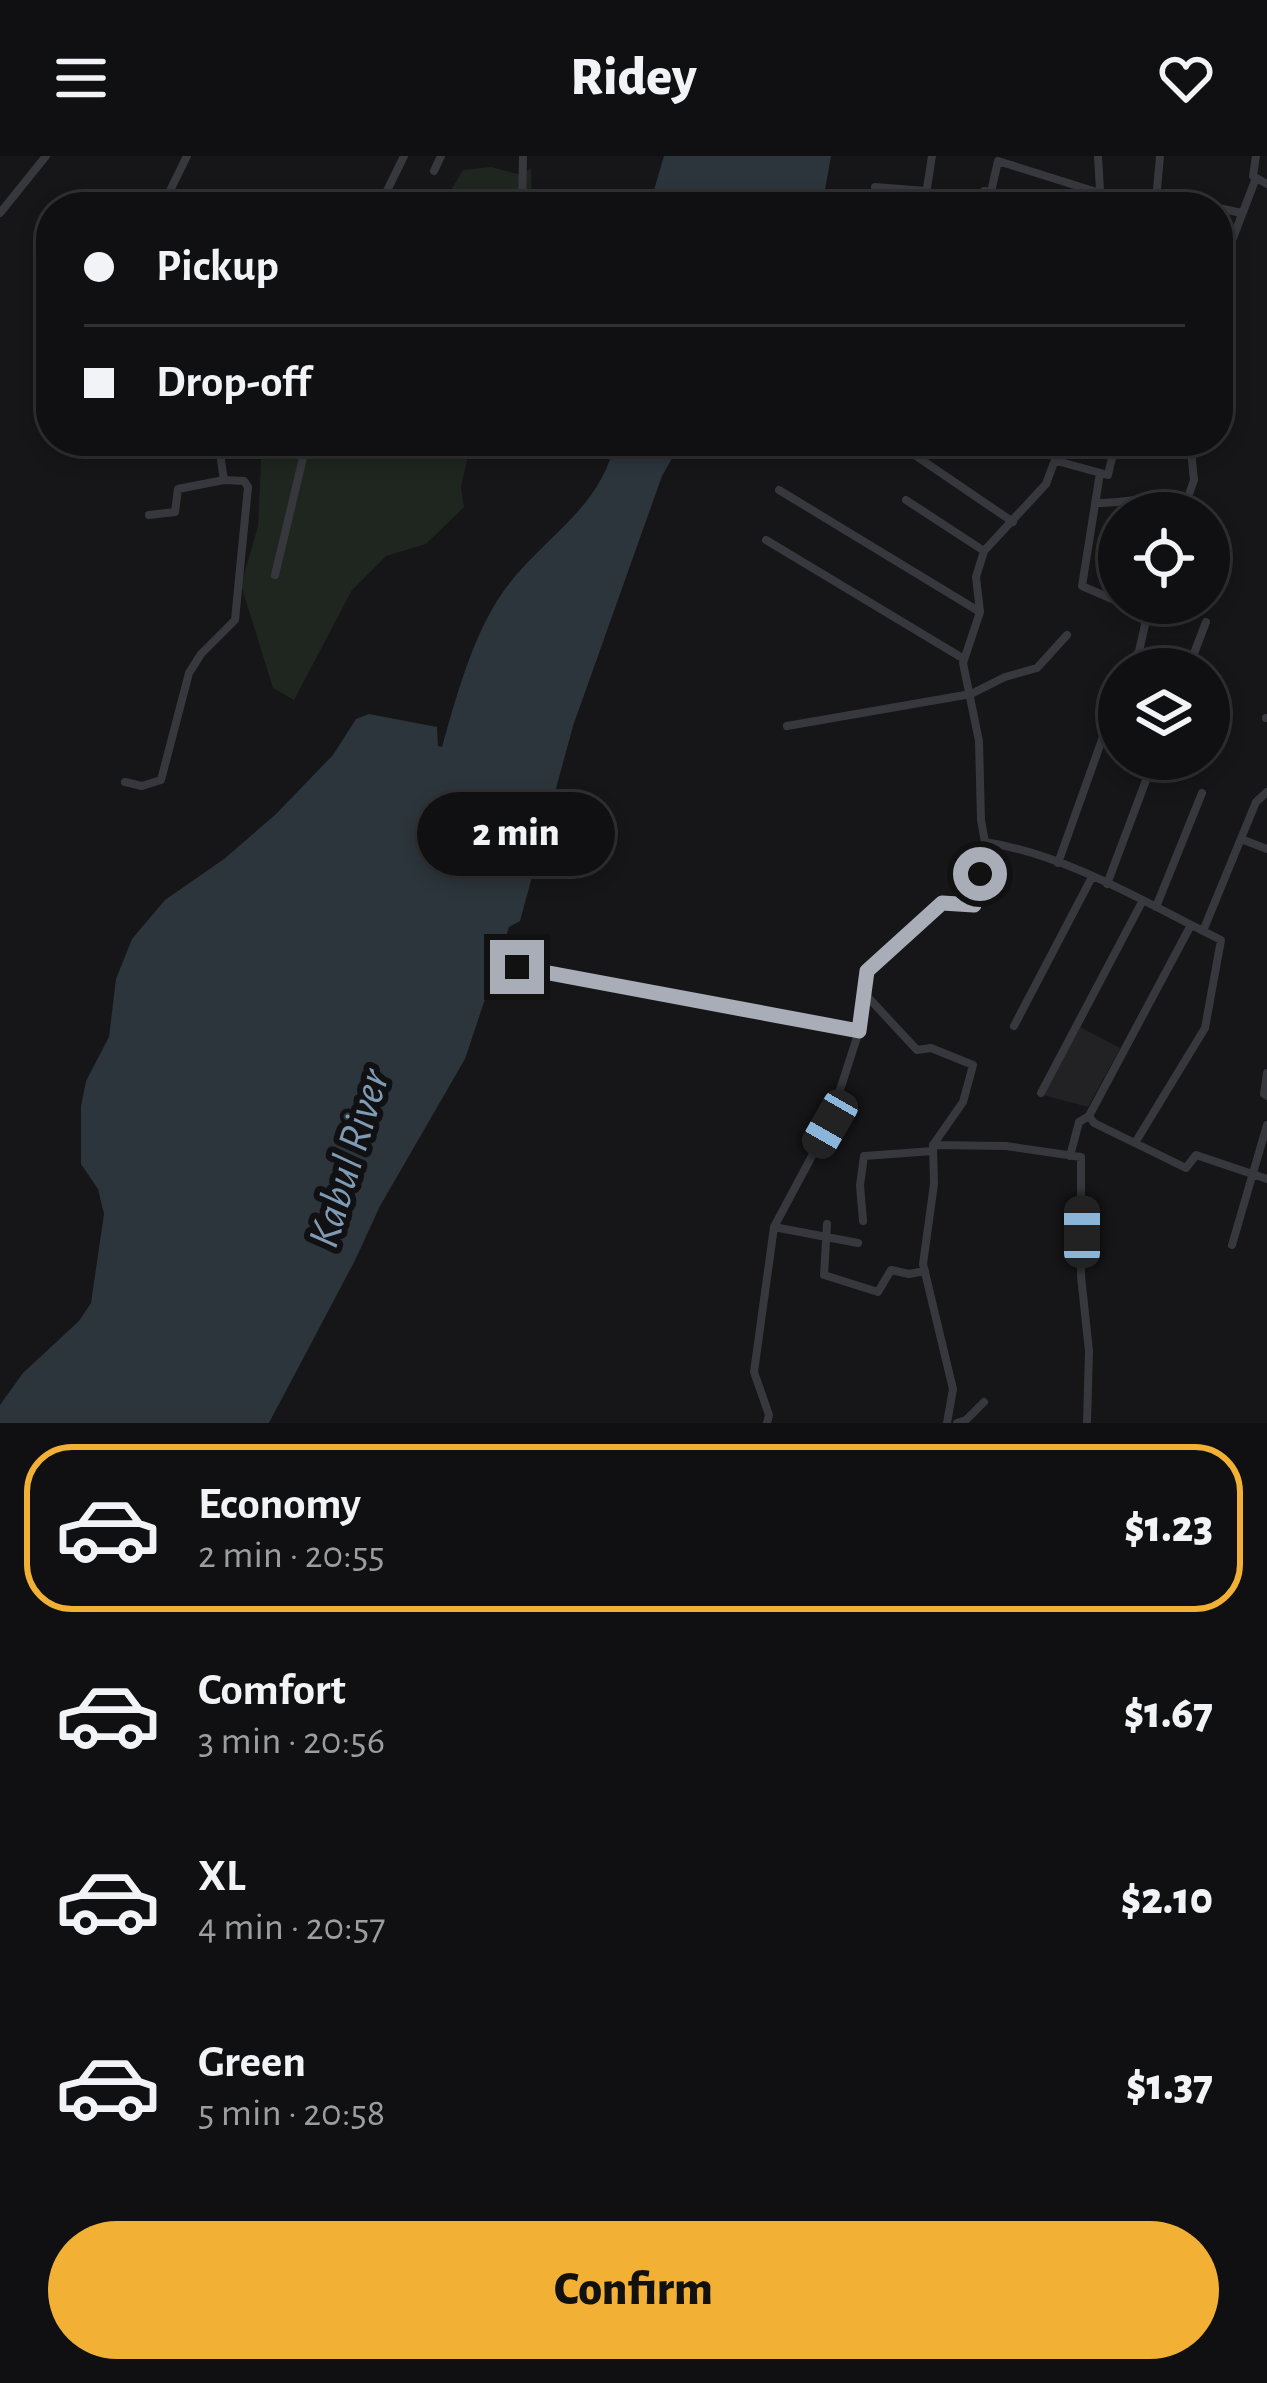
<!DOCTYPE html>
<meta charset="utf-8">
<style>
body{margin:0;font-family:"Alegreya Sans",sans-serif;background:#19191b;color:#f1f3f6;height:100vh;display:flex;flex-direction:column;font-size:45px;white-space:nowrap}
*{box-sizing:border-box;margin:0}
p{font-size:39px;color:#9c9d9f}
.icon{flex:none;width:66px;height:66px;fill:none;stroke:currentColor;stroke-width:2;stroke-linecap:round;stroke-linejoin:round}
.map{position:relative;height:1267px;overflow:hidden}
.side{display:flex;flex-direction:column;background:#101012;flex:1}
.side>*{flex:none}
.banner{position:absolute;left:36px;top:36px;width:1197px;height:264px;border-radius:48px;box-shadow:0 6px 18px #0003,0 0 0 3px #303032;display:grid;align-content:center;height:264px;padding:0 48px;background:#101012}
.controls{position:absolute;left:1098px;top:336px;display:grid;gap:24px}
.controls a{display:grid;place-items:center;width:132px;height:132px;border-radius:50%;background:#101012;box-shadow:0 6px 18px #0003,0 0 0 3px #303032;font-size:60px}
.end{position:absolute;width:54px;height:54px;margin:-27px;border:15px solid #a8adb8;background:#111;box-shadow:0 0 0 6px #111}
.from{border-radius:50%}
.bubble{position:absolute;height:84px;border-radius:42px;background:#101012;box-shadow:0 6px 18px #0003,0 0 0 3px #303032;font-size:39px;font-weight:800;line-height:84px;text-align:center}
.car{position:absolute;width:36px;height:72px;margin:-36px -18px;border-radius:15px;box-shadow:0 0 9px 3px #0007;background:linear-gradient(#222 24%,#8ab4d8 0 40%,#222 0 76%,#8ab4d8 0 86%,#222 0)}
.banner b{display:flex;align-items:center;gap:42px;height:114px;font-size:45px}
.banner b+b{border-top:3px solid #303032}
.banner i{width:30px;height:30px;background:#f1f3f6}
ul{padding:21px 0 0;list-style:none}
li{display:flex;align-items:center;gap:36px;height:168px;margin:0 24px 18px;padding:0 24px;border:6px solid transparent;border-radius:48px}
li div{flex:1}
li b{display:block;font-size:45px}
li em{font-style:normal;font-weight:800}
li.on{border-color:#f2b134}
li>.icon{width:108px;height:108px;stroke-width:1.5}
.cta{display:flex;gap:24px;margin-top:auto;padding:24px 48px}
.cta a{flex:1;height:138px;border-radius:72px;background:#f2b134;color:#111;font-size:48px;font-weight:800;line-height:138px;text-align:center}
header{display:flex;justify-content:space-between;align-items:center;height:156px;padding:0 48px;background:#101012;font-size:54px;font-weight:800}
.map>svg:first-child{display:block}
.built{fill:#222225}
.green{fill:#1e261f}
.water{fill:#2c353c}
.pier{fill:#161618}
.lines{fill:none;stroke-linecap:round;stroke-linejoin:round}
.minor{stroke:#37383d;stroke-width:8}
.route{stroke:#a8adb8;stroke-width:15}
.labels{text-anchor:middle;stroke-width:12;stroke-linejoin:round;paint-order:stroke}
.water-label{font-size:45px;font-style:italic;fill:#7f9bb3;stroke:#111113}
</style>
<header><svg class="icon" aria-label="menu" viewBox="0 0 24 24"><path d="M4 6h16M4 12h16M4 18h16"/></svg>Ridey<svg class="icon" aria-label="heart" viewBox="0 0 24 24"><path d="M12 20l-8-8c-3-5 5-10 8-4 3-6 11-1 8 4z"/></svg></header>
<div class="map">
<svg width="1267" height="1267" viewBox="0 0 1267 1267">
<rect width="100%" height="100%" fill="#161618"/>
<path class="built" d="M 1080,871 L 1120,892 L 1088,951 L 1043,939 Z"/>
<path class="green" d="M 491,11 L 522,19 L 531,12 L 532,51 L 441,51 L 463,14 Z
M 262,285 L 471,285 L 461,331 L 464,351 L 426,388 L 386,400 L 352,434 L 294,544 L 273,532 L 241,429 L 258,370 Z"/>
<path class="water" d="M 664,0 L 831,0 L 822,51 L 649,51 Z
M 615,285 L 682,285 L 662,320 L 573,570 L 520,765 L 509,771 L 465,903 L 380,1050 L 336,1146 L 269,1267 L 0,1267 L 0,1249 L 23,1217 L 79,1165 L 91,1147 L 104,1058 L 98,1033 L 81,1008 L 81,950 L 86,925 L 109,881 L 116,823 L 132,783 L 165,744 L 224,703 L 275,659 L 333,599 L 356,563 L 369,558 L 437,571 L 438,590 L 442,591 C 455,545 471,486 497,445 C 534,385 601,357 615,285 Z"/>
<path class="pier" d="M 418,985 L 420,990 L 320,1187 L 293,1227 L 274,1267 L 269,1267 Z"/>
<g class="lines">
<path class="minor" d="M 1098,0 L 1101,51
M 1256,0 L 1253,20 L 1267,28
M 434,15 L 441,0
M 875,31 L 926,35
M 991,36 L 1062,51
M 924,50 L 940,51
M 162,51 L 187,0
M 379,51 L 404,0
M 522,51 L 523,0
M 924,51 L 932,0
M 981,51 L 984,35 L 991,36 L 998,5 L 1103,38 L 1156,45 L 1160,0
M 1218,52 L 1242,57
M 0,57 L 46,0
M 1233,82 L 1256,22
M 894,285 L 1013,366
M 991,285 L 1059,297
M 1057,305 L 1108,319 L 1116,285
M 1100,317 L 1082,430 L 1119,446
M 779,334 L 980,456
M 906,344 L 984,395
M 1095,347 C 1127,347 1158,338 1187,344 L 1194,324 L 1190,285
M 149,359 L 175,356 L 178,333 L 224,324
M 766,384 L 964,503
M 275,419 L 307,285
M 1121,447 L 1148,456
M 1129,513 L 1139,495 L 1150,447
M 1188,513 L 1206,466
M 1266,562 L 1267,562
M 787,570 L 971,538 L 1005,521 L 1037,512 L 1067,479
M 125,626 L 142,630 L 161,624 L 189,517 L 201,498 L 235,464 L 248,331 L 244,325 L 224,324 L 218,285
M 1241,683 L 1267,693
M 985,686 C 1068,699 1146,747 1221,784 L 1205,872 L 1135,987
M 1058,707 L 1119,536
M 1107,728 L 1154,603
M 1156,751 L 1202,637
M 1203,775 L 1256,646 L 1267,636
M 517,811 L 859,875
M 865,838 L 917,894 L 931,892 L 973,909 L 963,946 L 933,989 L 1006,990 L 1081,1001 L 1081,1120 L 1089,1195 L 1087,1267
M 1014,870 L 1092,721
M 1267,917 L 1264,938 L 1267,940
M 1041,937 L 1143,744
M 1089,960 L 1094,967 L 1186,1012 L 1196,999 L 1267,1023
M 933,989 L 934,1028 L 923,1108 L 953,1233 L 947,1267
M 1070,1000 L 1079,966 L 1089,960 L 1191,769
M 863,1065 L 860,1029 L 864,1000 L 933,995
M 827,1068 L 824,1119 L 878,1136 L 891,1114 L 909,1118 L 925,1115
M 774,1071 L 858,1087
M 1232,1089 L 1267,969
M 767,1267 L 769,1259 L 754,1216 L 774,1071 L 829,968 L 859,875 L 867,815 L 942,747 L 974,749 L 985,686 L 981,664 L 979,585 L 963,507 L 980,456 L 976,421 L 984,395 L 1046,328 L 1062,285
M 957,1267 L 966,1264 L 984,1246"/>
</g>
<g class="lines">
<path class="route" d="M 517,811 L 859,875 L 867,815 L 942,747 L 974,749 L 980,718"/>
</g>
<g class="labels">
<g class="water-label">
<text transform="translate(347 1002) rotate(-73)" y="16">Kabul River</text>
</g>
</g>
</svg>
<div class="controls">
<a><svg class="icon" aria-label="locate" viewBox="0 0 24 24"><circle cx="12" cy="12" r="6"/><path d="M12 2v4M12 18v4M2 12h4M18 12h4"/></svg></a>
<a><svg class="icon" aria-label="layers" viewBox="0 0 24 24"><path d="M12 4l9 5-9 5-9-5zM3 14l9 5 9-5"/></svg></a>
</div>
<i class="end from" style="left:980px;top:718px"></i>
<i class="end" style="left:517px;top:811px"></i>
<div class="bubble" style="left:417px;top:636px;width:198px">2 min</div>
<i class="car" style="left:830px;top:968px;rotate:210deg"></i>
<i class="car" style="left:1082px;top:1076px;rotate:0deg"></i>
<div class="banner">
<b><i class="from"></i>Pickup</b>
<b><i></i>Drop-off</b>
</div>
</div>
<section class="side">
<ul>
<li class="on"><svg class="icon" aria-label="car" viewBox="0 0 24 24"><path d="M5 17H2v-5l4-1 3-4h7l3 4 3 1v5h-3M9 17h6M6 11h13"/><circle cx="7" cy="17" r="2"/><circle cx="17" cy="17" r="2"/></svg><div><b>Economy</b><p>2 min · 20:55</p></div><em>$1.23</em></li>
<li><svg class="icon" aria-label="car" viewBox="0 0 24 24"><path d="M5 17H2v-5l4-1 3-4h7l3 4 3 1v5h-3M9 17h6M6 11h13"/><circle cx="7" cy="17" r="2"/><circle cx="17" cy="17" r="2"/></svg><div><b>Comfort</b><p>3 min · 20:56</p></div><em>$1.67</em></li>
<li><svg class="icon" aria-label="car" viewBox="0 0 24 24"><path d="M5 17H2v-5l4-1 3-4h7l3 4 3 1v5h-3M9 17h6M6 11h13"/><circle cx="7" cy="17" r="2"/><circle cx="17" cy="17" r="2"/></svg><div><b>XL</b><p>4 min · 20:57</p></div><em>$2.10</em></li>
<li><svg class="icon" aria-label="car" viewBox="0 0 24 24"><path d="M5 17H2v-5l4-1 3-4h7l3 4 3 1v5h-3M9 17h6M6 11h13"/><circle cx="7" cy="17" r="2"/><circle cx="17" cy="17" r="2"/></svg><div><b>Green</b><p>5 min · 20:58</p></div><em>$1.37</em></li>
</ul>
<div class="cta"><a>Confirm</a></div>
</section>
